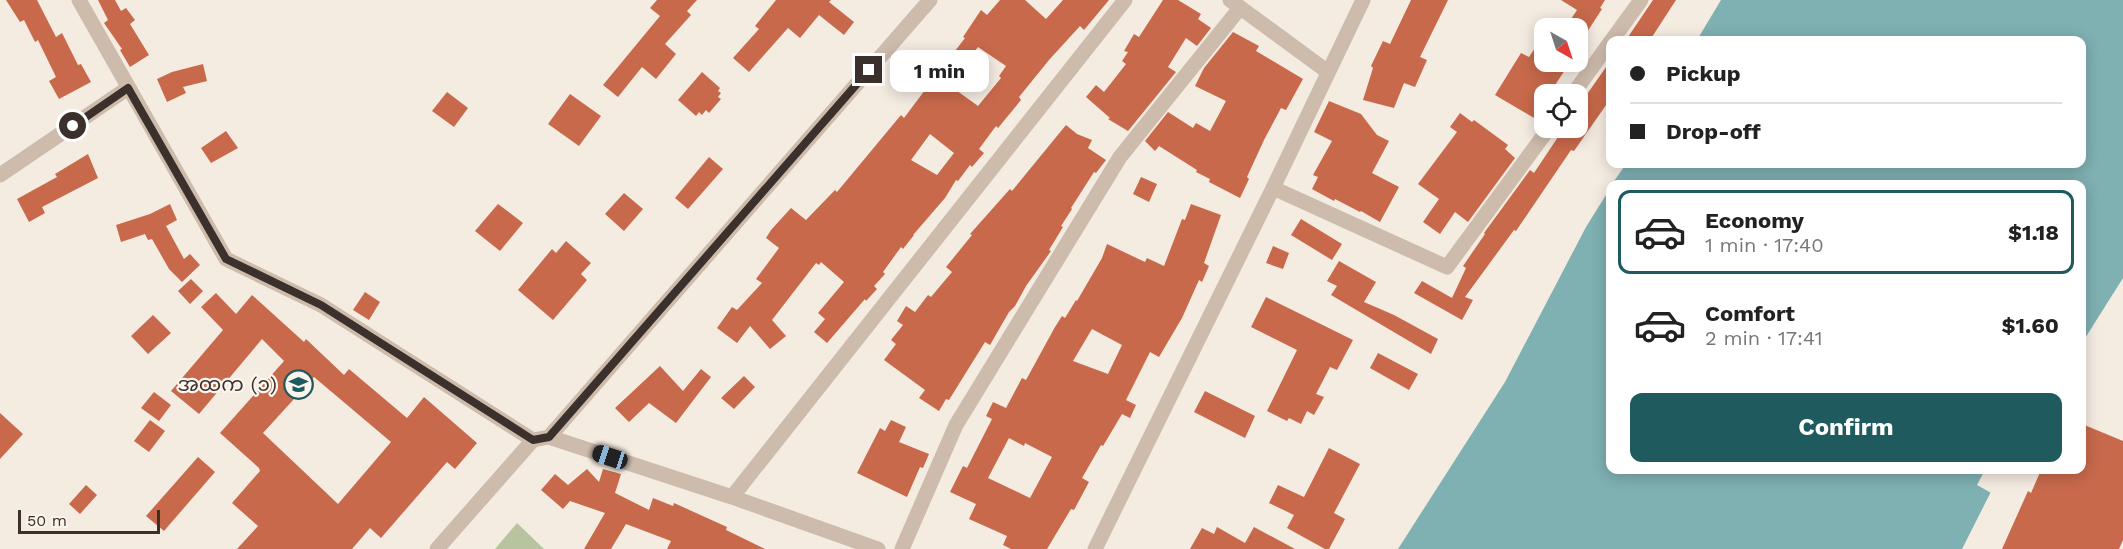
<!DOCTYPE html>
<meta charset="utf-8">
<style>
body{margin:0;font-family:"Work Sans","Noto Sans Myanmar",sans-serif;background:#f6f6f6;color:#222;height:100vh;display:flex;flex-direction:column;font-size:22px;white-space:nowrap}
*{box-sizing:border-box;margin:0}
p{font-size:20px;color:#767676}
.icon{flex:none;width:33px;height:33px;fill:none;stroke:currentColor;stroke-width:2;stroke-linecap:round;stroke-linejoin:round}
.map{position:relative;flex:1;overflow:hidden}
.details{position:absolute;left:1606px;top:180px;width:480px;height:294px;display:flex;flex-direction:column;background:#fff;border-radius:12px;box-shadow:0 3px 15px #0003}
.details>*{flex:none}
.guide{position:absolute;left:1606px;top:36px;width:480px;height:132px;border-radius:12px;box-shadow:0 3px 15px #0003;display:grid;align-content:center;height:132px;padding:0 24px;background:#fff}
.needle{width:39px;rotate:141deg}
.buttons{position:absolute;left:1534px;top:18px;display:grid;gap:12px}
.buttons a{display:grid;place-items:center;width:54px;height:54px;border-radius:12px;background:#fff;box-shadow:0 3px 15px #0003;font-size:30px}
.scale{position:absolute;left:18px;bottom:15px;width:142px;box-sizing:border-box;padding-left:6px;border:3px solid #3b302b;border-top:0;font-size:16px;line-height:21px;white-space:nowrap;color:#3b302b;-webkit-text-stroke:4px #fbf5ee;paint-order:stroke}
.end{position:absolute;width:27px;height:27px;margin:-14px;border:8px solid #3b302b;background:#fff;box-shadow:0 0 0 3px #fff}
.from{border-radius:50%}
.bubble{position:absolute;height:42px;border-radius:12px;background:#fff;box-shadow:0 3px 15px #0003;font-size:20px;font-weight:700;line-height:42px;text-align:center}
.car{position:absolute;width:18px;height:36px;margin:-18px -9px;border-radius:8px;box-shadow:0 0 4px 2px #0007;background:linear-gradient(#222 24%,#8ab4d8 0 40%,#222 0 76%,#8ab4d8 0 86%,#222 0)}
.guide b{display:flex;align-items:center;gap:21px;height:57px;font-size:22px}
.guide b+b{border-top:2px solid #e0e0e0}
.guide i{width:15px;height:15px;background:#222}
ul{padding:10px 0 0;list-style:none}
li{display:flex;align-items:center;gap:18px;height:84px;margin:0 12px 9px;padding:0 12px;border:3px solid transparent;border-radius:12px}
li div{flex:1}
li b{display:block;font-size:22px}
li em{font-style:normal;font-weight:700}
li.on{border-color:#1f5a5e}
li>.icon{width:54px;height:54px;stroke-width:1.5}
.button{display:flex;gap:12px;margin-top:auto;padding:12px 24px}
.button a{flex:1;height:69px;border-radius:12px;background:#1f5a5e;color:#fff;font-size:24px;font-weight:700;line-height:69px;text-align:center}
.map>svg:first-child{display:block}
.green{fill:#b8c4a0}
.water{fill:#7fb0b2}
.pier{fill:#f4ebe1}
.building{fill:#c8694b;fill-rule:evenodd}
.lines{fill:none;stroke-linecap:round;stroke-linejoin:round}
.minor{stroke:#cdbbac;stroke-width:15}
.route{stroke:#3b302b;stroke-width:8}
.labels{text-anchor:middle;stroke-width:4.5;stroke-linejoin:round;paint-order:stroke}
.poi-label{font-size:20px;fill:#3b302b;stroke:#fbf5ee;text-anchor:end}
</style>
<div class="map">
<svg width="2123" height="549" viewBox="0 0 2123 549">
<rect width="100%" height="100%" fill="#f4ebe1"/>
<path class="green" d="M 517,523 L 544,549 L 495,549 Z"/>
<path class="water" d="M 1721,0 L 2123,0 L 2123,278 L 2082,343 L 2082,184 L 1612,184 L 1626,164 L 2082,164 L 2082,40 L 1697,40 Z
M 1611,187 L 1611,470 L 2002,470 L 1962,549 L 1398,549 L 1505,382 L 1586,227 Z"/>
<path class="pier" d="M 1985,470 L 1995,470 L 2003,474 L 1993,494 L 1977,485 Z"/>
<path class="building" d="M 6,0 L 37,0 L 56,37 L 62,33 L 78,65 L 81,64 L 91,82 L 59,99 L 49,81 L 56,77 L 38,40 L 35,42 L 24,20 L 20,22 Z
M 98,0 L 115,0 L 121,11 L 126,8 L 135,20 L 130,24 L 149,55 L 130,67 L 120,50 L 122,49 L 104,23 L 108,20 Z
M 657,0 L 697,0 L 687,11 L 691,15 L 665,44 L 676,54 L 656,79 L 642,67 L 618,97 L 603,85 L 660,16 L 650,8 Z
M 776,0 L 831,0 L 829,2 L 854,22 L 844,35 L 819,15 L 800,38 L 788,28 L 749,72 L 733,58 L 759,29 L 755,26 Z
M 1000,0 L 1025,0 L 1046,19 L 1063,0 L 1109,0 L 1084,30 L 1080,26 L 1049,60 L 1019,97 L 1021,100 L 998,128 L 996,126 L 979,149 L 984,153 L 972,167 L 970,165 L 958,181 L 956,180 L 945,198 L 913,235 L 914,235 L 903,249 L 901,247 L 883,272 L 885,274 L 874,286 L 877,289 L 866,301 L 865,299 L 827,343 L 814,332 L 825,319 L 818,313 L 844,282 L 821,262 L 819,265 L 816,263 L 772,320 L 786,336 L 770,349 L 750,326 L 737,343 L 717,328 L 732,307 L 737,310 L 762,283 L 756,279 L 779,248 L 766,238 L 771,230 L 791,208 L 806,220 L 835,190 L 837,192 L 901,115 L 904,118 L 928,86 L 920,79 L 929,67 L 938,73 L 965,38 L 963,37 L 981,10 L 987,15 ZM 978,47 L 1006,66 L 999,76 L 1001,78 L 978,106 L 949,85 ZM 930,134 L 954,153 L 937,175 L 911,160 Z
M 1163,0 L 1178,0 L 1201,14 L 1198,19 L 1211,28 L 1197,46 L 1186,38 L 1168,67 L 1176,72 L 1128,131 L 1108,119 L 1110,118 L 1086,97 L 1096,85 L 1104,92 L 1126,64 L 1122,61 L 1128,52 L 1124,51 L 1134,34 L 1139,37 Z
M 1411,0 L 1448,0 L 1420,57 L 1427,60 L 1415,87 L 1404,83 L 1394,108 L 1363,100 L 1373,68 L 1371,66 L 1383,41 L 1390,44 Z
M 1561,0 L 1605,0 L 1600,8 L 1602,9 L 1578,46 L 1578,28 L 1565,28 L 1577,10 Z
M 1653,0 L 1676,0 L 1650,40 L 1626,40 Z
M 1233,32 L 1259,46 L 1256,51 L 1303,79 L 1286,110 L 1281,108 L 1264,140 L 1247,177 L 1249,179 L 1240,198 L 1209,182 L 1210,179 L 1196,172 L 1197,170 L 1159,146 L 1155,151 L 1145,141 L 1168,112 L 1193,128 L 1196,123 L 1210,131 L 1226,101 L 1195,86 L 1204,68 Z
M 1545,33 L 1545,62 L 1559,62 L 1567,67 L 1549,94 L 1545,94 L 1545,101 L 1534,118 L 1495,95 L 1521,53 L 1529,57 Z
M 1611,60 L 1611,98 L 1574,151 L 1571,150 L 1516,231 L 1514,230 L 1465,297 L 1473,300 L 1462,320 L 1414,293 L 1422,281 L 1452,298 L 1466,268 L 1463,266 L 1485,234 L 1484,233 L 1530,170 L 1534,173 L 1564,128 L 1578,128 L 1578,107 Z
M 203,64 L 207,81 L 183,87 L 186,93 L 167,102 L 157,79 L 172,72 Z
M 702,72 L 720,88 L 718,91 L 721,93 L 718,97 L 721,99 L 709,113 L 706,110 L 702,115 L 699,112 L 696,116 L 678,100 Z
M 447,92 L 468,108 L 454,127 L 432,111 Z
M 570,94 L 601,116 L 579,146 L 548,124 Z
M 1329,101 L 1361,114 L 1377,135 L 1389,141 L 1372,173 L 1399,187 L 1380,222 L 1361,211 L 1360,212 L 1335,199 L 1334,201 L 1312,189 L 1318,177 L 1313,175 L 1332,141 L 1314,132 Z
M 1460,113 L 1472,122 L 1474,120 L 1508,145 L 1505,149 L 1515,158 L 1468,222 L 1455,212 L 1440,234 L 1423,222 L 1439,199 L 1418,184 L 1457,132 L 1450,127 Z
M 1066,125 L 1077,134 L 1092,140 L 1088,148 L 1106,160 L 1096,173 L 1094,172 L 1071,208 L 1072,209 L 1061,226 L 1063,227 L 1049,250 L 1051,251 L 1026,286 L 1015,306 L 1009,312 L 990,345 L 985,342 L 949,400 L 946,399 L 939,411 L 919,398 L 925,390 L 884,360 L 896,344 L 891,340 L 903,325 L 897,321 L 906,306 L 915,312 L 928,295 L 931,297 L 952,272 L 946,267 L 972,235 L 970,234 L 1010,189 L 1012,191 Z
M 226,131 L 238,148 L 211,163 L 201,148 Z
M 88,154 L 98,178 L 42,207 L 45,213 L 29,222 L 17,199 L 57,177 L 55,174 Z
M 709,157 L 723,169 L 688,209 L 675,198 Z
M 1141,177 L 1157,184 L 1149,202 L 1133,194 Z
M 624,193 L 643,209 L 624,231 L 605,214 Z
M 170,204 L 177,220 L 166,226 L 184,259 L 190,254 L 200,265 L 182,282 L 169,269 L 152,239 L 148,240 L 145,234 L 121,242 L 116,225 L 150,214 Z
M 498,204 L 523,223 L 500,251 L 475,231 Z
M 1191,204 L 1221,215 L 1204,263 L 1209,266 L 1202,282 L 1199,280 L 1182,318 L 1159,357 L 1150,352 L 1126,400 L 1136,405 L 1130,418 L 1122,414 L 1103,446 L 1101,445 L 1082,478 L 1089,482 L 1074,510 L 1071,509 L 1047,549 L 1011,549 L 1003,545 L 1007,536 L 969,519 L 976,504 L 950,492 L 963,466 L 967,468 L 992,419 L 986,416 L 993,402 L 1006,408 L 1022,378 L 1026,380 L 1055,327 L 1062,316 L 1065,318 L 1076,300 L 1077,301 L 1102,258 L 1107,244 L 1145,262 L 1147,258 L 1164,266 L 1182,219 L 1185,220 ZM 1092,329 L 1122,345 L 1108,374 L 1073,361 ZM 1009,438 L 1024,446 L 1025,443 L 1052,457 L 1030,498 L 988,478 Z
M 1301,219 L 1342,244 L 1332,260 L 1291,235 Z
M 566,241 L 591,263 L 581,274 L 587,280 L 553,320 L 518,290 L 552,249 L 556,253 Z
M 1273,246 L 1289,253 L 1283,269 L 1266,263 Z
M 1339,261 L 1376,282 L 1364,302 L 1394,315 L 1438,339 L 1431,354 L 1331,295 L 1337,286 L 1327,281 Z
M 191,279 L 203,291 L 190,304 L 178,291 Z
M 365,292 L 380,302 L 369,320 L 353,310 Z
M 216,293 L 236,314 L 252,295 L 304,342 L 306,339 L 344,375 L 349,369 L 407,418 L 424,397 L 477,443 L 455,469 L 447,462 L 381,538 L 370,528 L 352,549 L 237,549 L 258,526 L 232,503 L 260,471 L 259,468 L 220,433 L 284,361 L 262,339 L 199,414 L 171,391 L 223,330 L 201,307 ZM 314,377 L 391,442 L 338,504 L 263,433 Z
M 1266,297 L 1353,340 L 1337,370 L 1330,367 L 1316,394 L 1324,397 L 1314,415 L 1307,411 L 1301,424 L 1289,418 L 1287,421 L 1267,411 L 1297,350 L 1251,327 Z
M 153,315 L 171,333 L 148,354 L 131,336 Z
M 1378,353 L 1418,374 L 1409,390 L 1370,368 Z
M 660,366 L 683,391 L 701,369 L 711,377 L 676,423 L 649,403 L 629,422 L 615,408 Z
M 744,376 L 755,387 L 734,409 L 721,398 Z
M 1205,391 L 1255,416 L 1245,438 L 1194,412 Z
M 154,392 L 171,405 L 159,421 L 141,408 Z
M 0,413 L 23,434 L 0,459 Z
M 150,420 L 165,431 L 149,452 L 134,441 Z
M 891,420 L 906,427 L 899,442 L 929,454 L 923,468 L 920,467 L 907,497 L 857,473 L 880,428 L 885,431 Z
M 2082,424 L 2123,441 L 2123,540 L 2119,549 L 2002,549 L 2028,491 L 2031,493 L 2041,470 L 2082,470 Z
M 1329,448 L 1360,464 L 1334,513 L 1345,519 L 1329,549 L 1325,549 L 1287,528 L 1294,515 L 1269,503 L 1278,485 L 1304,497 Z
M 198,457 L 215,472 L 164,531 L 146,516 Z
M 587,469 L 599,482 L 603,469 L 621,474 L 615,493 L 649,510 L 653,498 L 673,506 L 674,503 L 727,527 L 726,530 L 765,549 L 667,549 L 671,541 L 626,524 L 611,549 L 584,549 L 605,513 L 570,501 L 563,509 L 541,490 L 555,474 L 568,485 Z
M 86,485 L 97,495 L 80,514 L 69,504 Z
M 1217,527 L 1245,543 L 1254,527 L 1295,549 L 1190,549 L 1202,528 L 1214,534 Z"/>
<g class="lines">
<path class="minor" d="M 79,0 L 226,259 L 321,305 L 533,440
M 1230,0 L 1328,72
M 1612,40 L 1641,0
M 1573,94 L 1611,41
M 0,175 L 128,88
M 1273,188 L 1447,267 L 1549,128
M 549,437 L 732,497 L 878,549
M 732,497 L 1125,0
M 437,549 L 533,440 L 549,437 L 930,0
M 902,549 L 956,425 L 1120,157 L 1240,8
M 1095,549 L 1273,188 L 1363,0"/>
</g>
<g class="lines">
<path class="route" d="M 73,126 L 128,88 L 226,259 L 321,305 L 533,440 L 549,437 L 869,70"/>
</g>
<defs>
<symbol id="school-ring" viewBox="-11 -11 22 22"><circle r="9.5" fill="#fbf5ee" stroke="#1f5a5e" stroke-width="1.5"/><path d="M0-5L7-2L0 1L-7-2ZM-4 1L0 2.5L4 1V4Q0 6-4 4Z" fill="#1f5a5e"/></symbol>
</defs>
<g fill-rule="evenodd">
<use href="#school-ring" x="282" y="368" width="33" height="33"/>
</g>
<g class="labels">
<g class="poi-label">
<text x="277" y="391">အထက (၁)</text>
</g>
</g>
</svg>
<div class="buttons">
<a><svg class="needle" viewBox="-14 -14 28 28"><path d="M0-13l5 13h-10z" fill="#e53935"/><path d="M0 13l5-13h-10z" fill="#767676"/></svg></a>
<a><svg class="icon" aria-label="locate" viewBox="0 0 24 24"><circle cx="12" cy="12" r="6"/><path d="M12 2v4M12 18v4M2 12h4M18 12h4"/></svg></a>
</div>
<div class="scale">50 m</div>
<i class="end from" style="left:73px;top:126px"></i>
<i class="end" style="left:869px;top:70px"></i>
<div class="bubble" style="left:890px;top:50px;width:99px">1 min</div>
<i class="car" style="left:610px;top:457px;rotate:288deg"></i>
<div class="guide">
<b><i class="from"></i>Pickup</b>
<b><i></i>Drop-off</b>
</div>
<section class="details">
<ul>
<li class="on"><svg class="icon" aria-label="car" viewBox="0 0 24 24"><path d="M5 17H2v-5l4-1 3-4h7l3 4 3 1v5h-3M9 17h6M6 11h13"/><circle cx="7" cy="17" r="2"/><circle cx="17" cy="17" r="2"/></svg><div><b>Economy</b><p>1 min · 17:40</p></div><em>$1.18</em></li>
<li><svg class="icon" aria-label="car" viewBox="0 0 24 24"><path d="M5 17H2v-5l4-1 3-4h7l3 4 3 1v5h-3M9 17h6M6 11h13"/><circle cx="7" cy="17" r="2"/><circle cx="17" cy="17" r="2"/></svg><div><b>Comfort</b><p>2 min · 17:41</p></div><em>$1.60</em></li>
</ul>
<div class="button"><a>Confirm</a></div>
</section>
</div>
